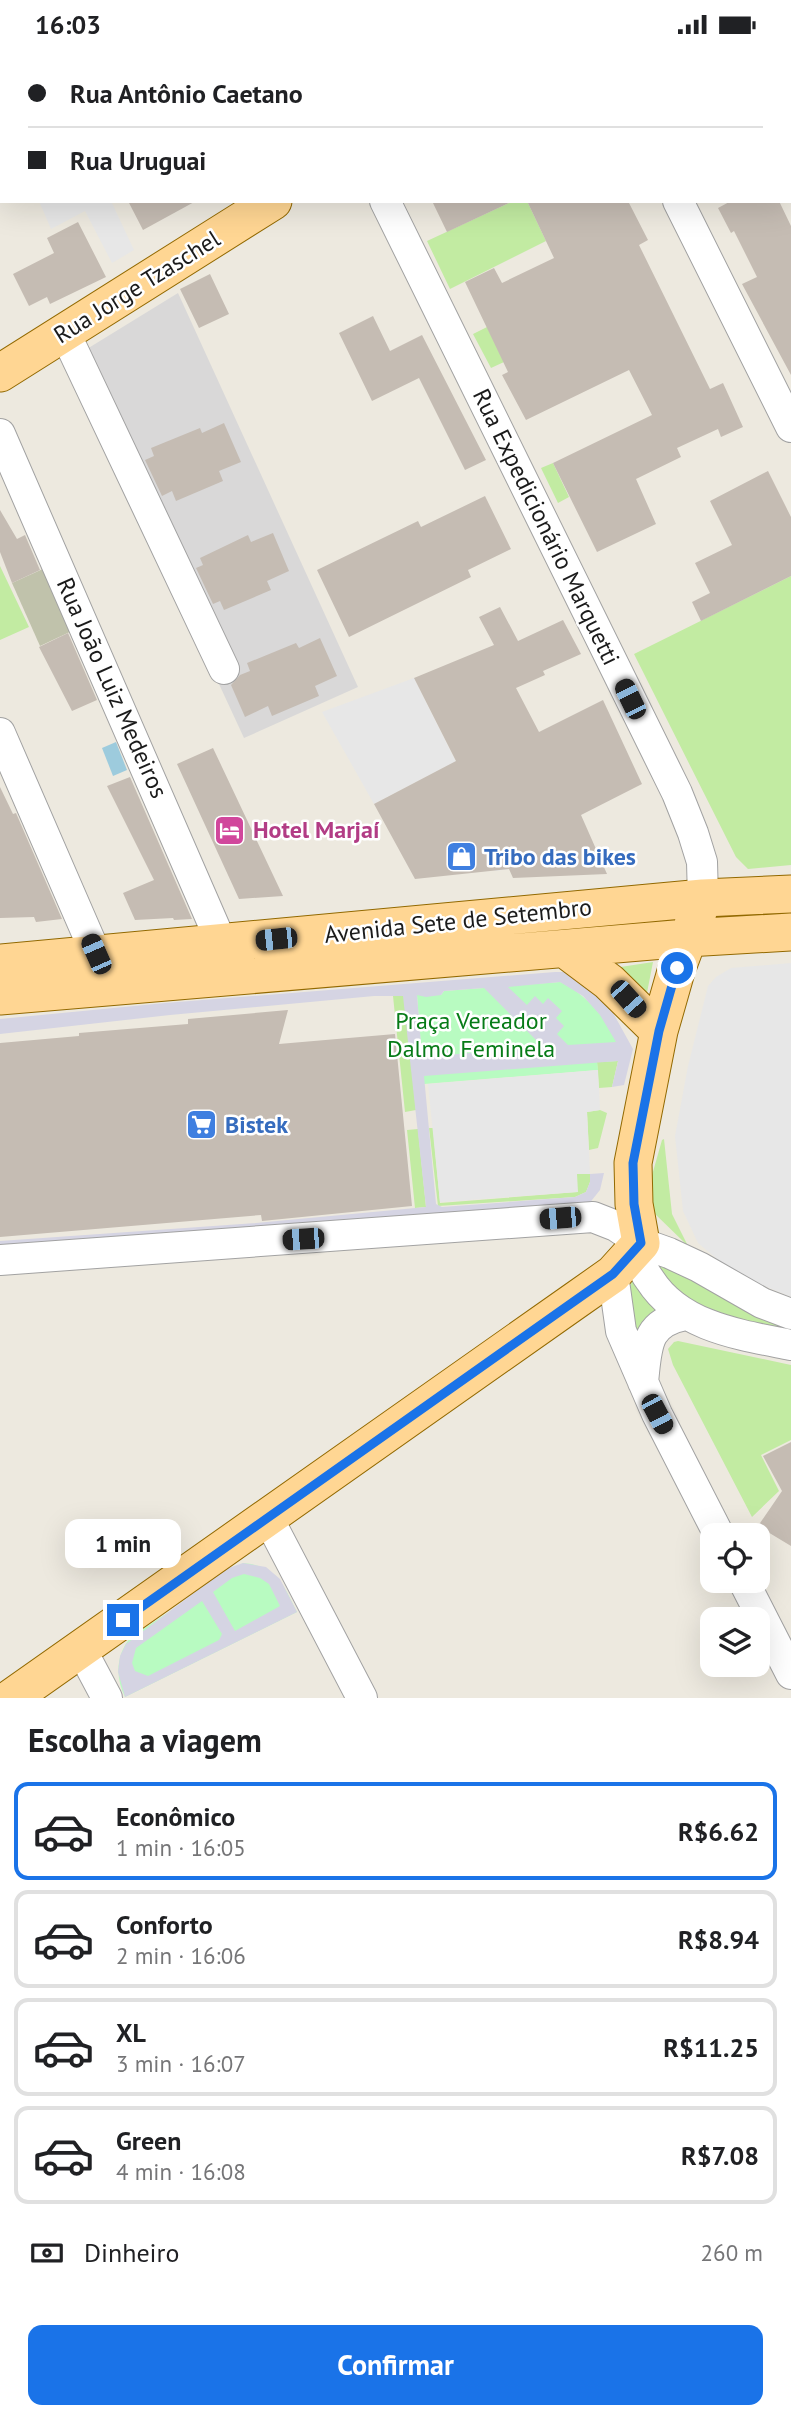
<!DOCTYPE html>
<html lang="pt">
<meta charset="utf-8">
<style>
body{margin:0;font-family:"PT Sans",sans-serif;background:#f2f2f2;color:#202124;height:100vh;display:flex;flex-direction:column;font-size:26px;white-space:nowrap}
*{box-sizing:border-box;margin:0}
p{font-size:23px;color:#757577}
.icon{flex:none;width:38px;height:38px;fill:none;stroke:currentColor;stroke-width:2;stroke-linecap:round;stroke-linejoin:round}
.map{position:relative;height:1649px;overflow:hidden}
.drawer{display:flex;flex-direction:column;background:#fff;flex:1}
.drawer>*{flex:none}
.guide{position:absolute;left:0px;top:0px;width:791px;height:154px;box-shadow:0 7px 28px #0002;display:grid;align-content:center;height:154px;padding:0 28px;background:#fff}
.fabs{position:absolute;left:700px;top:1474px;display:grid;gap:14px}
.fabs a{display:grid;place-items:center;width:70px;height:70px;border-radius:14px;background:#fff;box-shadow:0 7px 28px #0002;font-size:35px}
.end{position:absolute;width:32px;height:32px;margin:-16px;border:9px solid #1a73e8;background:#fff;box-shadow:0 0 0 4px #fff}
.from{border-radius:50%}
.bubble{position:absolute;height:49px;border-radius:14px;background:#fff;box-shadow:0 7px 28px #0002;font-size:23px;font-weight:600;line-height:49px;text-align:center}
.car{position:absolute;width:21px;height:42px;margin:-21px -10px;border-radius:9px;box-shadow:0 0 5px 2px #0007;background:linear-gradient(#222 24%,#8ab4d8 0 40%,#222 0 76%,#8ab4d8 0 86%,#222 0)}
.guide b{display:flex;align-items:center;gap:24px;height:66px;font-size:26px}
.guide b+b{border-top:2px solid #e0e0e0}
.guide i{width:18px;height:18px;background:#202124}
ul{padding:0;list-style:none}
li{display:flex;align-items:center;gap:21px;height:98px;margin:0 14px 10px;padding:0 14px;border:4px solid #e0e0e0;border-radius:14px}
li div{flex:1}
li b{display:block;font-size:26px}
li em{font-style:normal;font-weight:600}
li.on{border-color:#1a73e8}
li>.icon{width:63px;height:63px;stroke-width:1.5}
h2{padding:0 28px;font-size:32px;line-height:84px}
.pay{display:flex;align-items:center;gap:18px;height:77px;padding:0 28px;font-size:26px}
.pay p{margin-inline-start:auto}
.button{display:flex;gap:14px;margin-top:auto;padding:14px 28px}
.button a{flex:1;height:80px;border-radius:14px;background:#1a73e8;color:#fff;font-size:28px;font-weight:600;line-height:80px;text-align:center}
.status{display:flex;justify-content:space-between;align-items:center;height:49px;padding:0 35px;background:#fff;direction:ltr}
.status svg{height:19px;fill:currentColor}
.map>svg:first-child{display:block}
.residential{fill:#d9d8d8}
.construction{fill:#c0c2ab}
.grass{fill:#c2eba2}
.park{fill:#b8fbc1}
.parking{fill:#e7e7e7}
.plaza{fill:#d5d4e3;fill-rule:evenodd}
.water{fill:#9dcbdd}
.building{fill:#c5bcb3}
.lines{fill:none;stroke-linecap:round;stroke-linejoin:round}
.minor-casing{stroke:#a2a2a2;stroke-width:32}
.major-casing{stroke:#926900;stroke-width:39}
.minor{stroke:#fff;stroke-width:30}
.major{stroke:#ffd693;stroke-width:37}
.route{stroke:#1a73e8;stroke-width:9}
.labels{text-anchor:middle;stroke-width:5;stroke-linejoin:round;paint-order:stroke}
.street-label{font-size:24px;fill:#1b1b1b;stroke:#fff}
.hotel-label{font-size:24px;font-weight:bold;fill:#b23c85;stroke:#fff;text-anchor:start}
.shop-label{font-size:24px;font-weight:bold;fill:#366cbe;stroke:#fff;text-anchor:start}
.park-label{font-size:24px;fill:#077b17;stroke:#fff}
</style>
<div class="status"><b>16:03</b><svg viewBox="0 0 49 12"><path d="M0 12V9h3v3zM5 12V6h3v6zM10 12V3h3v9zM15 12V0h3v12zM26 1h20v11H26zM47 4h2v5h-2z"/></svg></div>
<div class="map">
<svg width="791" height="1649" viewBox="0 0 791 1649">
<rect width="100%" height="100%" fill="#ede9df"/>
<path class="residential" d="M 627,0 L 756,0 L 753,2 L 628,2 Z
M 178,244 L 358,638 L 244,689 L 69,311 Z"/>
<path class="construction" d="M 45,519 L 74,581 L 40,597 L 12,534 Z"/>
<path class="grass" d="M 513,152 L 527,152 L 546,192 L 450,240 L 427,192 Z
M 487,278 L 504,313 L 491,319 L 473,285 Z
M 553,414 L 569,448 L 558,454 L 541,419 Z
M 0,517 L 29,578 L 0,591 Z
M 791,527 L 791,816 L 748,820 L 736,808 L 634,605 Z
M 653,913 L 645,954 L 614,919 Z
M 393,947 L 404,947 L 416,1061 L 405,1063 Z
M 618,1012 L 612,1038 L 599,1039 L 597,1013 Z
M 600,1061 L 607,1064 L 598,1099 L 589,1101 L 587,1063 Z
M 429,1079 L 433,1079 L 440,1154 L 577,1143 L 577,1125 L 590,1125 L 590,1133 L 586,1143 L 575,1148 L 438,1157 Z
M 418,1080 L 426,1158 L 415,1159 L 407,1081 Z
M 664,1090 L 672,1165 L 688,1197 L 653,1163 L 643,1158 L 662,1091 Z
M 660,1213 L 791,1275 L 791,1286 L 696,1262 L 650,1215 Z
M 633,1230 L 663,1263 L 636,1285 L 627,1243 Z
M 678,1292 L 791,1316 L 791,1391 L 761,1406 L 779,1442 L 752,1468 L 673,1316 L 668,1300 L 674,1293 Z"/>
<path class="park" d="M 560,933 C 582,942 610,971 617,995 C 618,1000 618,1007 618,1012 L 597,1013 L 598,1021 L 424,1035 L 417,946 L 441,946 L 444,942 Z
M 243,1514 C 277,1517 283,1535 297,1563 L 125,1648 C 115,1628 116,1605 131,1588 Z"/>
<path class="parking" d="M 39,152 L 111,152 L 134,201 L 112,214 L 85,162 L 51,180 Z
M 414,629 L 510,820 L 495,822 L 445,718 L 374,755 L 322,663 Z
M 791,914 L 791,1248 L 757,1234 L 729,1220 L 698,1194 L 683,1162 L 675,1087 L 688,1017 L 708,937 L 716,928 L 731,919 Z
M 598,1021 L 600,1061 L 587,1063 L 590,1125 L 577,1125 L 578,1143 L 440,1153 L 428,1035 Z"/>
<path class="plaza" d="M 555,923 L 566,923 L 596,942 L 612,962 L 633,1000 L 624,1036 L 612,1038 L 618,1012 L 424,1027 L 436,1155 L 442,1158 L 575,1148 L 586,1143 L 590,1133 L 590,1125 L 604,1124 L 600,1141 L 588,1156 L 0,1201 L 0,1192 L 256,1174 L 426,1158 L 403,947 L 374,947 L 170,966 L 0,985 L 0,970 L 165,954 ZM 560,933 L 583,947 L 600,966 L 616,993 L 568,996 L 557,985 L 564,977 L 556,969 L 562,962 L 548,949 L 543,955 L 535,947 L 527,956 L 508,938 ZM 484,939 L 543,998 L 422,1008 L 417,946 L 426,948 L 441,946 L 444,942 Z
M 243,1514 L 266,1518 L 280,1530 L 297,1563 L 125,1648 L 118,1623 L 120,1607 L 126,1595 L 226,1520 ZM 244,1525 L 260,1529 L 269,1535 L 280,1557 L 235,1582 L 213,1543 L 232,1529 ZM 202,1552 L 222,1585 L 219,1591 L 148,1627 L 135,1622 L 132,1614 L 136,1599 Z"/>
<path class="water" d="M 116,693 L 127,721 L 113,727 L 102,699 Z"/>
<path class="building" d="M 128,152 L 196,152 L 143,181 Z
M 432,152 L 513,152 L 447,183 Z
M 527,152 L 628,152 L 648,191 L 639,196 L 710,340 L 723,334 L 743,378 L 721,388 L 718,380 L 677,399 L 681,408 L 636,430 L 656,475 L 597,503 L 553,414 L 652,366 L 629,321 L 526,371 L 502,326 L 508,323 L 465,233 L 494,219 L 502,234 L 554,209 Z
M 731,152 L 779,152 L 791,177 L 791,326 L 742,235 L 757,228 L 734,182 L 731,184 L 718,159 Z
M 78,173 L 106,228 L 50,255 L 47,248 L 29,257 L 13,225 L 54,204 L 47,189 Z
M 210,225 L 229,265 L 199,279 L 180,240 Z
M 373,267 L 390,302 L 422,286 L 486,411 L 465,421 L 419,329 L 372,352 L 339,284 Z
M 224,374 L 241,413 L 219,422 L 223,432 L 176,452 L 172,442 L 162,447 L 145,411 L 154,407 L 151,399 L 200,379 L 202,384 Z
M 768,422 L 791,468 L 791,527 L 701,572 L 692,553 L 710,544 L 695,514 L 732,496 L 710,452 Z
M 485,447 L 511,500 L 468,521 L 471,528 L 349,588 L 317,521 L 418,472 L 421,478 Z
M 0,461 L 17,490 L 25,486 L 40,521 L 12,534 L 0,503 Z
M 273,484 L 289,522 L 267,532 L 271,541 L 224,561 L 220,552 L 213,555 L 196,519 L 203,516 L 200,509 L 248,486 L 251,493 Z
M 500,558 L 518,592 L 563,571 L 581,605 L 543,622 L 545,626 L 516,639 L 539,683 L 603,651 L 642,735 L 581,766 L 607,825 L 513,829 L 509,820 L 415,830 L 374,755 L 456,712 L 414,629 L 494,596 L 479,568 Z
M 68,584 L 97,651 L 72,662 L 39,598 Z
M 320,589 L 337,627 L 315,637 L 319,647 L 272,667 L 268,657 L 245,668 L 231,636 L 240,626 L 250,622 L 247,614 L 296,594 L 299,599 Z
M 213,699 L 283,847 L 239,850 L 177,715 Z
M 130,728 L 192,870 L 174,871 L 173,869 L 135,871 L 123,844 L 154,831 L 107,737 Z
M 0,738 L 13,765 L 16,764 L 62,870 L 36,873 L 34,868 L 0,869 Z
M 288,961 L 279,995 L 395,985 L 412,1157 L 262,1172 L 261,1166 L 0,1188 L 0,994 L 79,987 L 79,984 L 188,975 L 188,970 Z
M 791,1393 L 791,1497 L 758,1477 L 782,1442 L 763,1407 Z"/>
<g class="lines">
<defs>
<path id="minor" d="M 345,0 L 346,2
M 602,0 L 603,2
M 385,152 L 677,744 L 693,784 L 702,813 L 703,849
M 678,152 L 791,378
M 64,282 L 224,620
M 0,385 L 222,895
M 0,684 L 96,905
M 641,1194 C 641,1201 640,1210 642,1216 C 643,1221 647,1227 650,1231 C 680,1278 741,1286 791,1296
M 0,1211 L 593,1168 L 616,1177 L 641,1194 L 669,1204 L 699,1218 L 762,1254 L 791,1265
M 613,1225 L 621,1282 L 657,1365 L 719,1486
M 643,1333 C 647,1298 645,1274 685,1266
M 268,1469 L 362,1649
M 743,1531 L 791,1625
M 81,1600 L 107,1649"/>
<path id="major" d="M 507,2 L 510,0
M 0,324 L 273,152
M 565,900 L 609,933 L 659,982
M 0,914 L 703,849 L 791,845
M 0,947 L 687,889 L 791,883
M 11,1649 L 576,1251 L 613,1225 L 641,1194 L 634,1155 L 633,1114 L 659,982 L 677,919 L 703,849"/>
</defs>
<use href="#minor" class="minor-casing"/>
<use href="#major" class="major-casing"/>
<use href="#minor" class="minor"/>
<use href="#major" class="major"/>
</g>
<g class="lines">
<path class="route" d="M 123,1571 L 576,1251 L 613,1225 L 641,1194 L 634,1155 L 633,1114 L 659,982 L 677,919"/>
</g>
<defs>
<symbol id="hotel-square" viewBox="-11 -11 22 22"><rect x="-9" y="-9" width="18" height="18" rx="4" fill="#d1479c" stroke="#fff"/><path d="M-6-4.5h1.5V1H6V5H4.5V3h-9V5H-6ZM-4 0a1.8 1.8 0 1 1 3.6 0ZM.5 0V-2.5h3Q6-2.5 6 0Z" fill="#fff"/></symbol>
<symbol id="shop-square" viewBox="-11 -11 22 22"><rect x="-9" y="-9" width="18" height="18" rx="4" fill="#3f7fe0" stroke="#fff"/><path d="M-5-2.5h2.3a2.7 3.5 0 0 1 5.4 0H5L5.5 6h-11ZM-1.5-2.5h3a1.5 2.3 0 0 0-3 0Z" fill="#fff"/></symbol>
<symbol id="supermarket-square" viewBox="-11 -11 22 22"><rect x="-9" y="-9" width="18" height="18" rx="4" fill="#3f7fe0" stroke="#fff"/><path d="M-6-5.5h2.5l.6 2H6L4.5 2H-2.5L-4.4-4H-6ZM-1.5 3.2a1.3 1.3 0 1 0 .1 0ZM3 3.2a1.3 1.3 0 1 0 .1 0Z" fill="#fff"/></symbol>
</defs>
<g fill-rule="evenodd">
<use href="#hotel-square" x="212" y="764" width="35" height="35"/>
<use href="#shop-square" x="444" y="790" width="35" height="35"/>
<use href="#supermarket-square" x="184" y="1058" width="35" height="35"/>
</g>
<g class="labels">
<g class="street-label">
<text transform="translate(137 238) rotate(-32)" y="8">Rua Jorge Tzaschel</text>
<text transform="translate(546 478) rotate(64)" y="8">Rua Expedicionário Marquetti</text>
<text transform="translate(112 639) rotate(66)" y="8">Rua João Luiz Medeiros</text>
<text transform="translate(458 872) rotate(-6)" y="8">Avenida Sete de Setembro</text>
</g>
<g class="hotel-label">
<text x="253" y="789">Hotel Marjaí</text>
</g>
<g class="shop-label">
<text x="484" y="816">Tribo das bikes</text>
<text x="225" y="1084">Bistek</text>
</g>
<g class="park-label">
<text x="471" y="980">Praça Vereador<tspan x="471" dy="28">Dalmo Feminela</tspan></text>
</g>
</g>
</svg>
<div class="fabs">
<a><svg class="icon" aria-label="locate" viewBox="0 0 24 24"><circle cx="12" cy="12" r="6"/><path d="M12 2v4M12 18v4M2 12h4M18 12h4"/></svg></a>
<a><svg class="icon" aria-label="layers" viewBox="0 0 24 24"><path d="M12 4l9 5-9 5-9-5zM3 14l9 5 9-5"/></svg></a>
</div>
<i class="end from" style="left:677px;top:919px"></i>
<i class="end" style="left:123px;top:1571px"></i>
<div class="bubble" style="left:65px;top:1470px;width:116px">1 min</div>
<i class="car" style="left:630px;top:650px;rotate:334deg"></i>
<i class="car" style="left:276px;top:890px;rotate:264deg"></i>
<i class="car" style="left:96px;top:905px;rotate:336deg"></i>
<i class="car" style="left:628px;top:950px;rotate:138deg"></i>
<i class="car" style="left:560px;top:1169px;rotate:265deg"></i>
<i class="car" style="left:303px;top:1190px;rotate:266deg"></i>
<i class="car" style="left:657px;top:1365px;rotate:152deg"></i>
<div class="guide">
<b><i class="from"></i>Rua Antônio Caetano</b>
<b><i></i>Rua Uruguai</b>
</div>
</div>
<section class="drawer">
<h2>Escolha a viagem</h2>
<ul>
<li class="on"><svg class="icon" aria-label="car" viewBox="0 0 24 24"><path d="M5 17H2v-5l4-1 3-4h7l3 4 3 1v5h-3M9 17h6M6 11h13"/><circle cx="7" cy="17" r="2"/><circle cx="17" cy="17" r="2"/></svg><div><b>Econômico</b><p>1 min · 16:05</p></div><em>R$6.62</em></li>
<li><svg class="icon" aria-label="car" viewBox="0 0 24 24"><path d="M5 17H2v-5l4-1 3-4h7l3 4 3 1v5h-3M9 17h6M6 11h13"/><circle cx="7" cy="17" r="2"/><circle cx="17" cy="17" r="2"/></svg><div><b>Conforto</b><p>2 min · 16:06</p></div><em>R$8.94</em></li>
<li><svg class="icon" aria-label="car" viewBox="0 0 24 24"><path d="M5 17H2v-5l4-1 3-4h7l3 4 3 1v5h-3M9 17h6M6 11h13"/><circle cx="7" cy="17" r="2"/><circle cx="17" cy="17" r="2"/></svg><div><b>XL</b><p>3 min · 16:07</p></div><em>R$11.25</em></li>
<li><svg class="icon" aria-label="car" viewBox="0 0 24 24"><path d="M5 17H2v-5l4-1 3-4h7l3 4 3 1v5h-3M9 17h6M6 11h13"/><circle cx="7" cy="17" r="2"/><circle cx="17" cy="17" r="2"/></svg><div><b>Green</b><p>4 min · 16:08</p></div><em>R$7.08</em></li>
</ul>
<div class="pay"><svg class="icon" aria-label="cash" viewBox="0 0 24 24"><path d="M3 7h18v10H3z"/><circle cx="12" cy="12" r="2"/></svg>Dinheiro<p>260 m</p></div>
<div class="button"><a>Confirmar</a></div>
</section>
